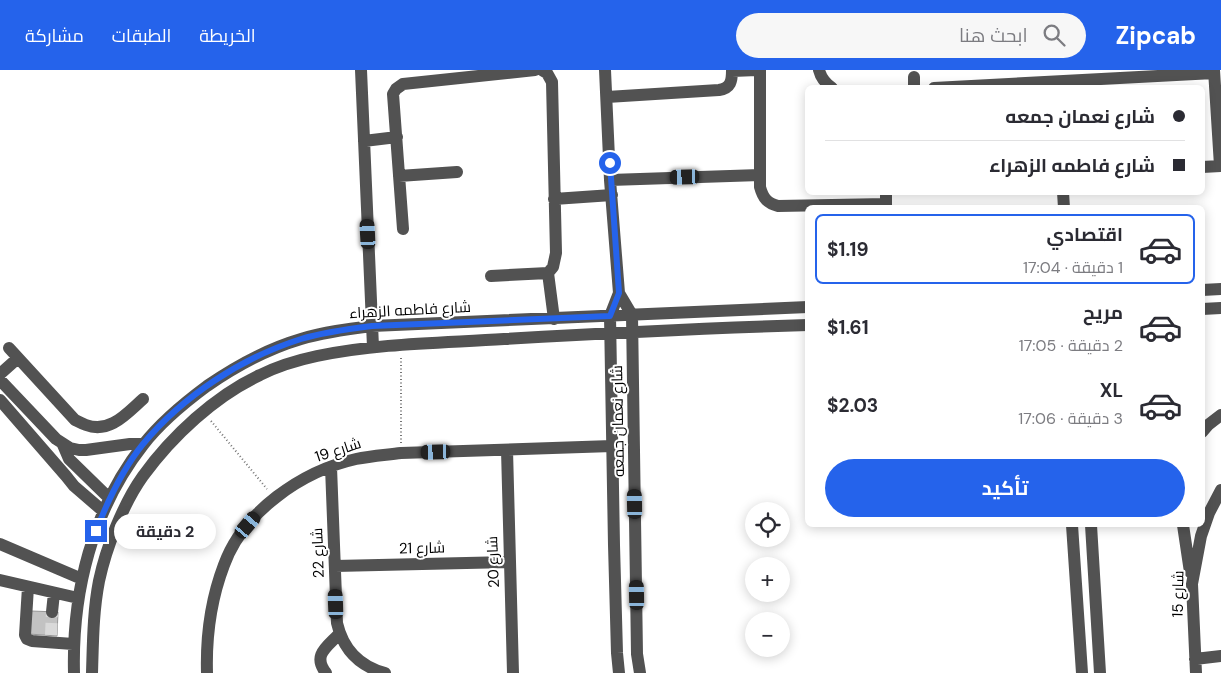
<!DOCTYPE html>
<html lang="ar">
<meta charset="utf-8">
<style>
body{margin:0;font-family:"DM Sans",Cairo,sans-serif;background:#f7f7f7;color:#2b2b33;direction:rtl;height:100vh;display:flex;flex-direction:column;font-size:19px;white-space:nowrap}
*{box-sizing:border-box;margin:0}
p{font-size:16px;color:#7c7c81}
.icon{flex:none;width:28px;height:28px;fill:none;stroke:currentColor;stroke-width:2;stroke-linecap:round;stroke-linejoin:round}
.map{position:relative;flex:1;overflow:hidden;direction:ltr}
.side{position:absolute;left:805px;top:135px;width:400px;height:322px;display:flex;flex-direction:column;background:#fff;border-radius:8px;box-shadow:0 2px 12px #0003;direction:rtl}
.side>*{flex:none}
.banner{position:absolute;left:805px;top:15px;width:400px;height:110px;border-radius:8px;box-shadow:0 2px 12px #0003;direction:rtl;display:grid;align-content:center;height:110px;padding:0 20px;background:#fff}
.controls{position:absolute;left:745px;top:432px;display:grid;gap:10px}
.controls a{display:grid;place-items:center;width:45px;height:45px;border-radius:50%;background:#fff;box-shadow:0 2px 12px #0003;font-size:25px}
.end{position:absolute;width:22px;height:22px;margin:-11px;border:6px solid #2563eb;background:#fff;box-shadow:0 0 0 2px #fff}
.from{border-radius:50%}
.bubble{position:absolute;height:35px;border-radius:18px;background:#fff;box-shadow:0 2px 12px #0003;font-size:16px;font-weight:700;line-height:35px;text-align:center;direction:rtl}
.car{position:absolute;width:15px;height:30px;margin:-15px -8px;border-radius:6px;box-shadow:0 0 4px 1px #0007;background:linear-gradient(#222 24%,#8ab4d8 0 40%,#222 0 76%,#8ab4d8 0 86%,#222 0)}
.banner b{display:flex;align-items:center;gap:18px;height:48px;font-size:19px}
.banner b+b{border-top:1px solid #e1e1e2}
.banner i{width:12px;height:12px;background:#2b2b33}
ul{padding:9px 0 0;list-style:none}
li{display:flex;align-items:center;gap:15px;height:70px;margin:0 10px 8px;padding:0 10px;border:2px solid transparent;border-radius:8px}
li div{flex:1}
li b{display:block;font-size:19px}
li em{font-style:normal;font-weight:700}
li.on{border-color:#2563eb}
li>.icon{width:45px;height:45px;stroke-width:1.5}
.button{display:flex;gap:10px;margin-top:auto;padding:10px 20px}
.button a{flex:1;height:58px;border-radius:30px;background:#2563eb;color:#fff;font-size:20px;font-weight:700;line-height:58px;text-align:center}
header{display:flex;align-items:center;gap:30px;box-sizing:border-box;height:70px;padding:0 25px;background:#2563eb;color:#fff}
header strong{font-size:24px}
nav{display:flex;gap:28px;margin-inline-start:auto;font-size:18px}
.search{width:350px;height:45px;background:#f7f7f7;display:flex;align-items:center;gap:12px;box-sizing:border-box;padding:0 18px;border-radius:28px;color:#7c7c81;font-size:19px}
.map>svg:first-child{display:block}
.building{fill:#c2c2c2;stroke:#969696}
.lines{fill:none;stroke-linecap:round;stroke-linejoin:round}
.minor-tunnel{stroke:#d9d9d9;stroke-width:12;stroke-dasharray:12 6;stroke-linecap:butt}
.path{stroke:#747474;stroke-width:2;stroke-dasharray:1 2.5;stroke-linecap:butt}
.minor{stroke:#525252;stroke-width:12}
.route{stroke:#2563eb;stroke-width:6}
.labels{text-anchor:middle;stroke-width:4;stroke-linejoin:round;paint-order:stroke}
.street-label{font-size:15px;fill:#000;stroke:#fff}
</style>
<header>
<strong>Zipcab</strong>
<div class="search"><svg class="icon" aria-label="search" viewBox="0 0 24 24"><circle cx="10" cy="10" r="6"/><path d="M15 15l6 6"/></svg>ابحث هنا</div>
<nav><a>الخريطة</a><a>الطبقات</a><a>مشاركة</a></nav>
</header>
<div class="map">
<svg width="1221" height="603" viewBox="0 0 1221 603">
<rect width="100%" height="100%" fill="#fff"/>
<path class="building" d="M 31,541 L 58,542 L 57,566 L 29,564 Z"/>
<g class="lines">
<path class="minor-tunnel" d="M 51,565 L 52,542"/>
<path class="path" d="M 211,351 L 267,419
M 401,373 L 401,287"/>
<path class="minor" d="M 361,0 L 373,277
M 542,0 L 547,3 L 552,12 L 556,183 L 553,197 L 548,203 L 554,249
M 605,0 L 610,110 L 619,223 L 610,246 L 614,475 L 617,583 L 619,603
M 760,0 L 760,117 C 763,128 767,133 778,136 L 886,134
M 819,0 C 821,8 825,13 832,18
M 1214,0 L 1220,96
M 732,1 L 757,0
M 914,7 L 914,18
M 934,18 L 1214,3
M 607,27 L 719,20 C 731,18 732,11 732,0
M 364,71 L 397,67
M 1202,97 L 1221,96
M 399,106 L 457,102
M 610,110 L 760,105
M 886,122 L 886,138
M 1063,122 L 1064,138
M 554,129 L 612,125
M 403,159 L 393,24 L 396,19 L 403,14 L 535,0
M 491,206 L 548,203
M 1202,220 L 1221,219
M 619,223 L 632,245 L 637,584 L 640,603
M 1202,239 L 1221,238
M 9,278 L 75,350 C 78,351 82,354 86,355 C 110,364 127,343 143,329
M 0,304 L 18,288
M 0,310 L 56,369 L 70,378 L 79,380 L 86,380 L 130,374 L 143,374
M 0,330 L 66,406 L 74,416 L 103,441
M 1202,362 L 1208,355 L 1221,345
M 63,375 L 69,389 L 109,428
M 507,380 L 513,603
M 331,397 L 337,553 C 343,579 359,596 385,603
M 1072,455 L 1082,603
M 1091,455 L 1100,603
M 1183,455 L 1190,502
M 0,474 L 82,509
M 335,496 L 510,492
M 0,510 L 78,528
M 28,517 L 25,565 L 27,569 L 32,571 L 73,574
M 52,542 L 54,523
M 1195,589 L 1221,586
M 74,603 C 72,522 92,440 143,375 C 160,353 184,333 207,316 C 236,296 267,279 301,269 C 324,262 348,259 372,256 L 808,237
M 92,603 C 93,572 93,542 99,511 C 106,478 123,434 143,406 C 172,366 215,326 260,305 C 278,296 298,290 317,286 C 379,273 442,273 504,269 C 605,263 706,258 808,255
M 207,603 C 206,567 211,529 224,495 C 243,442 302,401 356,389 C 371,386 386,385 401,383 L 612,376
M 326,603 C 312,585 327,577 339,564
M 1196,603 L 1192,514 L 1201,466 L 1209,443 L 1221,420"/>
</g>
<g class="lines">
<path class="route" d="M 96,461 C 108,430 122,400 143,374 C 183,326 241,288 301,269 C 324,262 348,259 372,256 L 610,246 L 619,223 L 610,93"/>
</g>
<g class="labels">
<g class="street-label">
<text transform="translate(410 240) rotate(-3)" y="5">شارع فاطمه الزهراء</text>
<text transform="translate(618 351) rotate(-91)" y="5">شارع نعمان جمعه</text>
<text transform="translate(338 380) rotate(-18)" y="5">شارع 19</text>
<text transform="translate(422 478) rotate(-1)" y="5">شارع 21</text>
<text transform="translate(318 483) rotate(-92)" y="5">شارع 22</text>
<text transform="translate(493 492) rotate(-92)" y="5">شارع 20</text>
<text transform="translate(1178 524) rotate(-89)" y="5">شارع 15</text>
</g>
</g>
</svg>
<div class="controls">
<a><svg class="icon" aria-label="locate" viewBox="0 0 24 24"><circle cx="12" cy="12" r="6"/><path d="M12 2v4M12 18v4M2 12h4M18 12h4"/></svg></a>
<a>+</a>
<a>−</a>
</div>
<i class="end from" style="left:610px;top:93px"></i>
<i class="end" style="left:96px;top:461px"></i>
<div class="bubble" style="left:114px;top:444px;width:102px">2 دقيقة</div>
<i class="car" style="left:685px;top:107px;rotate:268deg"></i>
<i class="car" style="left:368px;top:164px;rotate:357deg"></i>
<i class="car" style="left:436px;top:382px;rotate:268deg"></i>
<i class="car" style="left:635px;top:434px;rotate:359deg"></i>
<i class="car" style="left:248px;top:455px;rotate:40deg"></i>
<i class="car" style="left:637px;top:525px;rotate:359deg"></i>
<i class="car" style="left:336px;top:534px;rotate:358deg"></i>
<div class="banner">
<b><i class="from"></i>شارع نعمان جمعه</b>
<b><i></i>شارع فاطمه الزهراء</b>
</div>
<section class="side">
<ul>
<li class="on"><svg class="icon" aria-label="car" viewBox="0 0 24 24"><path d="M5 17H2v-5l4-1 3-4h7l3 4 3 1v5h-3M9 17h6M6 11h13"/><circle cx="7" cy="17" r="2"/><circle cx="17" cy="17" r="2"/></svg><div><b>اقتصادي</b><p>1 دقيقة · 17:04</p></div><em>$1.19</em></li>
<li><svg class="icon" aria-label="car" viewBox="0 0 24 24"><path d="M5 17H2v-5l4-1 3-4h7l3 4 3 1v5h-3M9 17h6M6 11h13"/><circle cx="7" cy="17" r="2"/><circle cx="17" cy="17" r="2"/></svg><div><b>مريح</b><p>2 دقيقة · 17:05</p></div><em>$1.61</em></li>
<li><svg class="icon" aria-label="car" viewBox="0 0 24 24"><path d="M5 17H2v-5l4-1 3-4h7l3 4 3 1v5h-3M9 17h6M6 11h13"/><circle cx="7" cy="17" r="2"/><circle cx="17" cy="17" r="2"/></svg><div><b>XL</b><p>3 دقيقة · 17:06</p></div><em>$2.03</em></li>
</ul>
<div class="button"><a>تأكيد</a></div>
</section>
</div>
